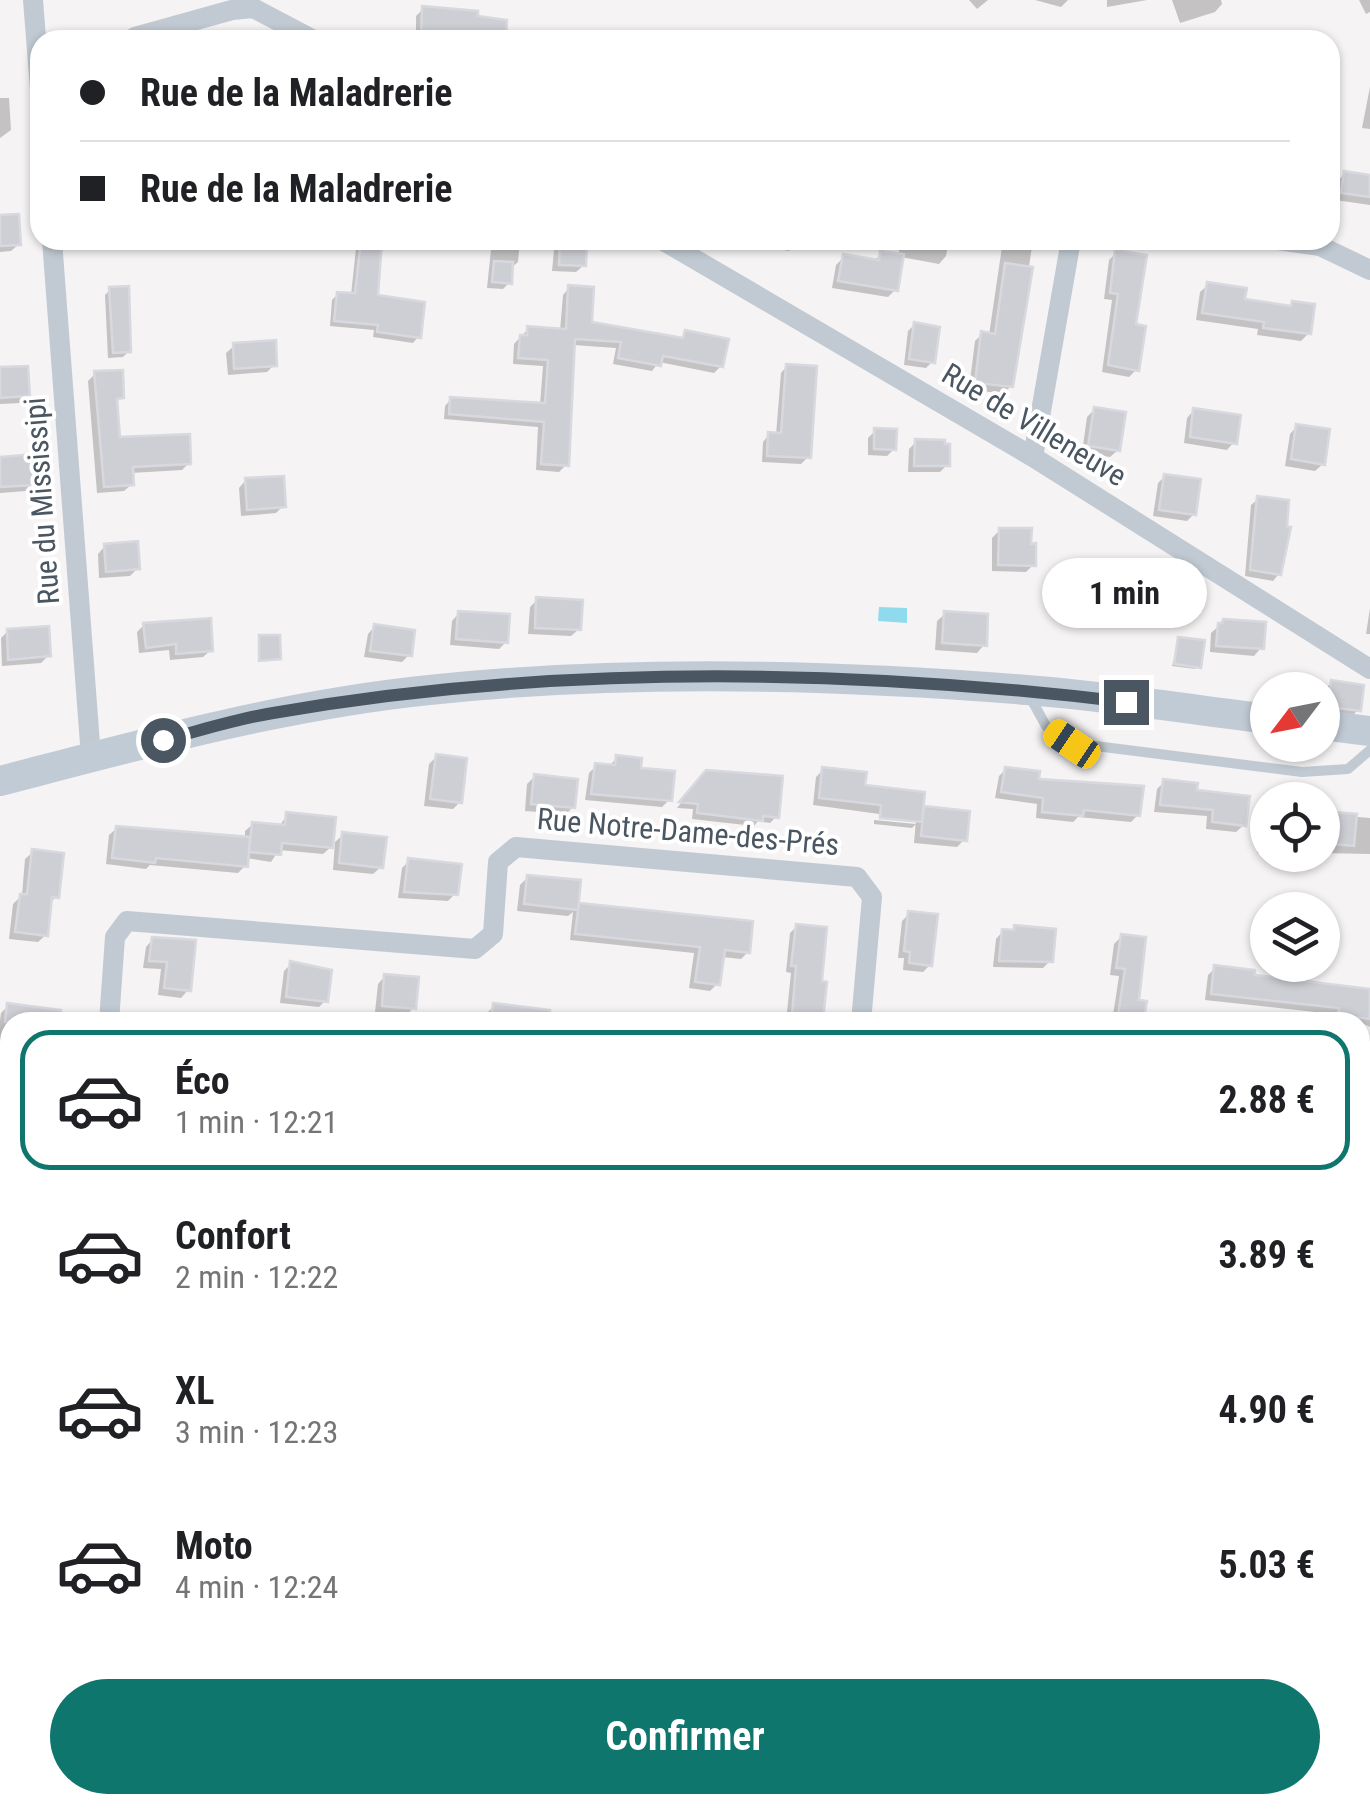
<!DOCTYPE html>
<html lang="fr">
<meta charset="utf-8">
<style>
body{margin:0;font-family:"Roboto Condensed",sans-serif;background:#f6f6f6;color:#202124;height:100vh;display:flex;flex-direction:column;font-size:38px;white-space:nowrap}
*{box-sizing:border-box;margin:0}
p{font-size:32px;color:#757577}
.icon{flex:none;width:55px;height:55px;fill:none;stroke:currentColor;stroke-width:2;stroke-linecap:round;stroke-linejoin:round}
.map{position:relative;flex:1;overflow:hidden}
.side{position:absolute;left:0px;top:1012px;width:1370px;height:802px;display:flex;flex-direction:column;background:#fff;border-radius:30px 30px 0 0;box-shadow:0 2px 8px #0004}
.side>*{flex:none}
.guide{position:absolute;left:30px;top:30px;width:1310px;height:220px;border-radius:30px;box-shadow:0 2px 8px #0004;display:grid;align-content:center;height:220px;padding:0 50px;background:#fff}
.needle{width:65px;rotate:238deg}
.tools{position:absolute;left:1250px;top:672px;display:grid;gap:20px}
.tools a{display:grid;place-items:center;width:90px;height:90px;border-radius:50%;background:#fff;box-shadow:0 2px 8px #0004;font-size:50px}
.end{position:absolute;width:45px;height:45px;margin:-22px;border:12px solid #4a5661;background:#fff;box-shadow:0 0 0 5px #fff}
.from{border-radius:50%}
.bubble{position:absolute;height:70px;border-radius:35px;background:#fff;box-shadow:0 2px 8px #0004;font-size:32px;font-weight:700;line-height:70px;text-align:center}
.car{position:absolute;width:30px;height:60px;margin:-30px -15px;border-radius:12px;box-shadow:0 0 8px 2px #0007;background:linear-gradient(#f5c518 24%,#345 0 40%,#f5c518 0 76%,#345 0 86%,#f5c518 0)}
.guide b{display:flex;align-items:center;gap:35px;height:95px;font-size:38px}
.guide b+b{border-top:2px solid #e0e0e0}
.guide i{width:25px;height:25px;background:#202124}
ul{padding:18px 0 0;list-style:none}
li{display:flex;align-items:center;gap:30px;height:140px;margin:0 20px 15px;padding:0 30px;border:5px solid transparent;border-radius:30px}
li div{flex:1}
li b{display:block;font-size:38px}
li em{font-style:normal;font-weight:700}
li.on{border-color:#0f766e}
li>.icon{width:90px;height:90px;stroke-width:1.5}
.cta{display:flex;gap:20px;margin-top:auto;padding:20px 50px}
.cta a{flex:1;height:115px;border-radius:60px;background:#0f766e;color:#fff;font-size:40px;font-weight:700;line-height:115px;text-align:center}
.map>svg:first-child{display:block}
.green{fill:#c3f1d5}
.water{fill:#90daee}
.shadow{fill:#0003}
.building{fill:#cdcfd5;stroke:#d7d9de;stroke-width:2.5}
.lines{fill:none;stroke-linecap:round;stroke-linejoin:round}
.lane{stroke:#c1cad2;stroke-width:10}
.street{stroke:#c1cad2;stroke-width:20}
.secondary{stroke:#c1cbd6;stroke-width:30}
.route{stroke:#4a5661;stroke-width:12}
.labels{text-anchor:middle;stroke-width:8;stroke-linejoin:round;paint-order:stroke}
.street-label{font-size:30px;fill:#4a5661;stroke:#fff}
</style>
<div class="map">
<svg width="1370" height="1813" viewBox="0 0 1370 1813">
<rect width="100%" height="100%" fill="#f5f3f3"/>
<path class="green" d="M 0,1230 L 10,1234 L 10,1559 L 0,1619 Z
M 0,1688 L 10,1690 L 10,1805 L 1158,1805 L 1160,1813 L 0,1813 Z"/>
<path class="water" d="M 879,607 L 907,608 L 907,623 L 878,621 Z"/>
<path class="shadow" d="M 969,0 L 988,0 L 977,9 Z
M 1035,0 L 1068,0 L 1061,7 Z
M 1107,0 L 1147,0 L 1107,7 Z
M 1172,0 L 1221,0 L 1222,4 L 1215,12 L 1180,23 Z
M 1359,0 L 1370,0 L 1370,12 L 1366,14 Z
M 423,9 L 504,22 L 504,40 L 416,40 L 416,16 Z
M 1370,87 L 1370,129 L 1362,128 Z
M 0,98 L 9,98 L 11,130 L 0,138 Z
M 1345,173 L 1370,177 L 1370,205 L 1335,200 L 1338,181 Z
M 0,217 L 19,244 L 11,251 L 0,252 Z
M 492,240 L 520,240 L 518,262 L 510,269 L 509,283 L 503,289 L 487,288 Z
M 555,240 L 585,240 L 584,265 L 576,272 L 552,271 Z
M 765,240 L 797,240 L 789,251 L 764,246 Z
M 901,240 L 949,240 L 946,256 L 939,264 L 901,257 L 895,290 L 888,297 L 832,288 L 836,265 L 844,257 L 873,262 L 881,254 L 898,256 Z
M 1003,240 L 1033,240 L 1011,386 L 1003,394 L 969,389 L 975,341 L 982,334 L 989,335 Z
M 362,242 L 375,297 L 418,337 L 413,343 L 373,337 L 374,330 L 330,326 L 332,300 L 338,294 L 351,295 L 356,248 Z
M 1116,253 L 1133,326 L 1136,370 L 1129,377 L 1102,372 L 1112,300 L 1104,299 L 1109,260 Z
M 1208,285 L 1242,301 L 1289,308 L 1293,304 L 1309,333 L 1301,341 L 1257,335 L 1258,329 L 1196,320 L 1200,292 Z
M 569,288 L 589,324 L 679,340 L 686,333 L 721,366 L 714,373 L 659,362 L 652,371 L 613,364 L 616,348 L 573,345 L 566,465 L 559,472 L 536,470 L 538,427 L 444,419 L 445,406 L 451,399 L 540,405 L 543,366 L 513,364 L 514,344 L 528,329 L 560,331 L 563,295 Z
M 110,290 L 129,351 L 123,357 L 108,358 L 105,295 Z
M 914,325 L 932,362 L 926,368 L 904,365 L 908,331 Z
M 234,346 L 274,365 L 267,372 L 228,375 L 226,353 Z
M 787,366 L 808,457 L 801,464 L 762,462 L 763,442 L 769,435 L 776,435 L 781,373 Z
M 0,370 L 27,395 L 20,403 L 0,404 Z
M 95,374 L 122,397 L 115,404 L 118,440 L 189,463 L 182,470 L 131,473 L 132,484 L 124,491 L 97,493 L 88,381 Z
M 1095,409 L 1118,450 L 1110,457 L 1082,453 L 1087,417 Z
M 1194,410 L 1234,442 L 1227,450 L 1184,443 L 1187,418 Z
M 1297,426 L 1323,464 L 1315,471 L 1285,466 L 1290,434 Z
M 875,431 L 894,449 L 887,456 L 868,455 L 868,438 Z
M 916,442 L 947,465 L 940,472 L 908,472 L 909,449 Z
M 0,459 L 33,484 L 26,491 L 0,493 Z
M 1165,476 L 1194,514 L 1187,521 L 1153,516 L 1158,483 Z
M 246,480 L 283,506 L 276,513 L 241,516 L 239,488 Z
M 1258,499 L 1284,529 L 1279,574 L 1273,581 L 1245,576 L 1251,505 Z
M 1000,530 L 1033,565 L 1026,572 L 992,571 L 992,538 Z
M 105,546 L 138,568 L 130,576 L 99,578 L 98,554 Z
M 537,600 L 579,629 L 571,636 L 528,634 L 530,607 Z
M 1370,608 L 1370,634 L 1366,634 Z
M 459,613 L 506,642 L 499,649 L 450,645 L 452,621 Z
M 945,614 L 984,645 L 977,653 L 935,650 L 937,621 Z
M 1224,621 L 1261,648 L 1254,656 L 1210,652 L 1211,633 Z
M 144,625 L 211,650 L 203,657 L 170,660 L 169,650 L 139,653 L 137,632 Z
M 375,626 L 409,655 L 402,662 L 364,657 L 368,634 Z
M 8,631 L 48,656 L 41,663 L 2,666 L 1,638 Z
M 1179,640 L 1198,666 L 1195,669 L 1172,666 Z
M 1332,682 L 1358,710 L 1351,717 L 1323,713 L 1325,689 Z
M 436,757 L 460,802 L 453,809 L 424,806 L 429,764 Z
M 617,758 L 639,770 L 669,800 L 662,807 L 585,800 L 589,773 L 596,766 L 610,765 Z
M 1006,769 L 1036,782 L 1138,815 L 1131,822 L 1078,817 L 1073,822 L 1036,818 L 1037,804 L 995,798 L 999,776 Z
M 823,770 L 920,814 L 925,809 L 964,840 L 957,847 L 914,843 L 916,819 L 813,805 L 816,777 Z
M 535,776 L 573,807 L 566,814 L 525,811 L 527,784 Z
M 700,779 L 776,817 L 770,823 L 758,821 L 754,826 L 692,819 L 693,809 L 677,808 Z
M 1164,782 L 1195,793 L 1244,825 L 1236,832 L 1206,829 L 1207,816 L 1154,812 L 1157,789 Z
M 1322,814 L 1370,818 L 1370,854 L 1322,853 Z
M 287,815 L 331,847 L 323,854 L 279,850 L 271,862 L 246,858 L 245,866 L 238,873 L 150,865 L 146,869 L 106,864 L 109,835 L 117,828 L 245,839 L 245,831 L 253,824 L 279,827 Z
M 1268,818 L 1268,854 L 1257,853 L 1259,827 Z
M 874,820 L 916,824 L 912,828 L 874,824 Z
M 343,835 L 381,867 L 373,874 L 333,870 L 335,842 Z
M 33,852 L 57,896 L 49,904 L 46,935 L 38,942 L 9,939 L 13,904 L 22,895 L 25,859 Z
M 409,861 L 456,893 L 448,901 L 398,898 L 402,868 Z
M 528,877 L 578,883 L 575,910 L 580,905 L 748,952 L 741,959 L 722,957 L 718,983 L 710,991 L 689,988 L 694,953 L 570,940 L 573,912 L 568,916 L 517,911 L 520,885 Z
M 909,914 L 930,965 L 923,972 L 903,970 L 904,958 L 898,958 L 902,921 Z
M 797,926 L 820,983 L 820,1018 L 816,1022 L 786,1022 L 791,973 L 786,972 L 790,933 Z
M 1015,928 L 1051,960 L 1043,968 L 993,967 L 996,939 L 1003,931 L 1011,932 Z
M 1122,936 L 1136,1002 L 1144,1003 L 1141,1022 L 1112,1022 L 1119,976 L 1110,975 L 1114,944 Z
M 153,939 L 188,990 L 181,998 L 158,995 L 161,969 L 143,968 L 146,947 Z
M 291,964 L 326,1000 L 319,1007 L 280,1003 L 284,971 Z
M 1215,968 L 1252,977 L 1370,991 L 1370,1027 L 1360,1022 L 1332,1021 L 1333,1014 L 1205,1000 L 1208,975 Z
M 385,976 L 414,1008 L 406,1015 L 375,1012 L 378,984 Z
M 8,1006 L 35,1009 L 34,1022 L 10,1022 L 10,1194 L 6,1198 L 0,1197 L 0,1020 L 1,1013 Z
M 494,1006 L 535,1010 L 534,1022 L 486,1022 L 487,1013 Z
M 142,1013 L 164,1015 L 163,1022 L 135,1022 Z
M 897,1014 L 922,1016 L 922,1022 L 889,1022 Z
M 1360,1096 L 1370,1098 L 1367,1121 L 1360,1129 Z
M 1360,1398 L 1370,1399 L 1370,1433 L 1360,1432 Z
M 1368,1510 L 1370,1510 L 1370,1550 L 1360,1546 L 1360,1514 Z"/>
<path class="building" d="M 422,6 L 478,11 L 478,16 L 507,20 L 506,40 L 421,37 Z
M 1344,171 L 1370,175 L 1370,197 L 1341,193 Z
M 19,214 L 21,245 L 0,246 L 0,215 Z
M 361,240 L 382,241 L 378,295 L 425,302 L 421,338 L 377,332 L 378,325 L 334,321 L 337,292 L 355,293 Z
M 560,240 L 587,240 L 586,266 L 559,265 Z
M 1115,250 L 1147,255 L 1136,324 L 1146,326 L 1139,371 L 1108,365 L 1118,294 L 1110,293 Z
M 880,251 L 904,254 L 898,291 L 838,281 L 843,254 L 879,260 Z
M 494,261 L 513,262 L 512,284 L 492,282 Z
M 1005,263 L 1033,267 L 1013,387 L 975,383 L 981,331 L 995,334 Z
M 1207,282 L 1247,288 L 1245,299 L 1291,306 L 1292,301 L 1315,304 L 1311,334 L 1263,328 L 1264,322 L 1202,313 Z
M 568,285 L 594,287 L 592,322 L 683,338 L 685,330 L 729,339 L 723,367 L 663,356 L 661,366 L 618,358 L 621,342 L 575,339 L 569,466 L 541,464 L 544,422 L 449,414 L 450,397 L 545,403 L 548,360 L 518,358 L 520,335 L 527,335 L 527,326 L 566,329 Z
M 129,286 L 131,352 L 113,353 L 109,287 Z
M 914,322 L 940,327 L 935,363 L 909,359 Z
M 276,340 L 277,366 L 234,369 L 233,343 Z
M 786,364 L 817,366 L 811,458 L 767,456 L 768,432 L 781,433 Z
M 28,366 L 30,396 L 0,398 L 0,367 Z
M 123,370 L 124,398 L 117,399 L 120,437 L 190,434 L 191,464 L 133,467 L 134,485 L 104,487 L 94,371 Z
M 1094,407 L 1126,412 L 1120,451 L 1088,446 Z
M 1193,408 L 1241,415 L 1237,444 L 1190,437 Z
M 1296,424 L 1330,429 L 1325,465 L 1291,459 Z
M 874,428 L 897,429 L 896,450 L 874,449 Z
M 915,439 L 945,440 L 945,444 L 950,444 L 950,466 L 914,466 Z
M 34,454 L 36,485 L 0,487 L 0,457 Z
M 1164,474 L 1201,479 L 1196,515 L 1159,510 Z
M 284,476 L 286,507 L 247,510 L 245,478 Z
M 1257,496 L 1289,500 L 1287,527 L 1291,527 L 1281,575 L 1250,570 Z
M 999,528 L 1032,528 L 1031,544 L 1036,543 L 1036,566 L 998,565 Z
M 138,541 L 140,569 L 106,572 L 104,544 Z
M 536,597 L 583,600 L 581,630 L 535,628 Z
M 458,611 L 510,614 L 508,643 L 456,639 Z
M 944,611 L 988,614 L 987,646 L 942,643 Z
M 211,618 L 213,651 L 176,654 L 176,644 L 146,648 L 143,623 Z
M 1223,619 L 1266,622 L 1264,649 L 1216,646 L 1218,623 L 1222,623 Z
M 374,624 L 415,630 L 412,656 L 370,651 Z
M 49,626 L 51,656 L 8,660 L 7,629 Z
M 259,635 L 280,635 L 281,659 L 259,661 Z
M 1178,637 L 1205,640 L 1201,668 L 1174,664 Z
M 1331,680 L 1364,685 L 1361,711 L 1329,707 Z
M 436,754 L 467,758 L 462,803 L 430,799 Z
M 616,755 L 642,758 L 641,768 L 675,771 L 672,801 L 591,794 L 595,763 L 615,765 Z
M 822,767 L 867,772 L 865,785 L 925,792 L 922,822 L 880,818 L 881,805 L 819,798 Z
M 1005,767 L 1040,771 L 1039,779 L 1144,786 L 1140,816 L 1084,810 L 1083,816 L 1042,812 L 1043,798 L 1001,792 Z
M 706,770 L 783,776 L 779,818 L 763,816 L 763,821 L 697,813 L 698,804 L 679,802 Z
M 534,774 L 578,779 L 575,808 L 531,804 Z
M 1163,779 L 1198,783 L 1197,790 L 1250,796 L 1246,826 L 1212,822 L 1213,810 L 1160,805 Z
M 924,806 L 970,811 L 967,841 L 921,836 Z
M 1322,811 L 1357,814 L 1354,846 L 1322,843 Z
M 286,812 L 336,817 L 333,848 L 282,843 L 281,855 L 249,852 L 252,822 L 285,825 Z
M 116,826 L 250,837 L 248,867 L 156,858 L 155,863 L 112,858 Z
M 342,832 L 387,837 L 383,868 L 339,863 Z
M 32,849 L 64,853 L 59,898 L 52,897 L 48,936 L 15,932 L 20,894 L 27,894 Z
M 408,858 L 462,864 L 458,895 L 404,892 Z
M 527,875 L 581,880 L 578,910 L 524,904 Z
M 579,903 L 753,921 L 750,953 L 725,950 L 720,985 L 695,982 L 700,947 L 575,934 Z
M 908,911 L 938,914 L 932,966 L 909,963 L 910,952 L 904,951 Z
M 796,924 L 827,927 L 822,981 L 827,982 L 823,1020 L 792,1015 L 796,966 L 791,966 Z
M 1014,925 L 1056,929 L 1053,962 L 999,961 L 1002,929 L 1014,930 Z
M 1121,934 L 1146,937 L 1139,1000 L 1147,1001 L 1143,1022 L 1117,1022 L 1125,969 L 1116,968 Z
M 152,937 L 196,940 L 191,991 L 164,988 L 167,962 L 149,961 Z
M 290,961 L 332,970 L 328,1002 L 286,997 Z
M 1214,965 L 1255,970 L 1255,975 L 1370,989 L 1370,1019 L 1338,1015 L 1339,1008 L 1211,994 Z
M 384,974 L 419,977 L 416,1009 L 382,1006 Z
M 7,1003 L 61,1010 L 61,1022 L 5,1022 Z
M 493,1003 L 550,1010 L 550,1022 L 491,1022 Z"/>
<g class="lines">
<path class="lane" d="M 1029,695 L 1046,726 L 1072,743 L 1302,772 L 1348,769 L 1370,750"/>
<path class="street" d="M 33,0 L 40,89
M 135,37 L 232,10 L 253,8 L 314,40
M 52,240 L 91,757
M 662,240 L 1033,457 L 1370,669
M 1278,240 L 1320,246 L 1370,270
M 1033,457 L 1071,240
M 109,1022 L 115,937 L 127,921 L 475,949 L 493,934 L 498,862 L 516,847 L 857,877 L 872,897 L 861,1022
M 1360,1341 L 1370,1342
M 1360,1593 L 1370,1595"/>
<path class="secondary" d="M 1322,725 L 1370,731
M 0,781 C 142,744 283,705 429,690 C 627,669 829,674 1027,690 C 1107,696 1187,709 1268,719"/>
</g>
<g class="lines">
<path class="route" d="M 163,740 C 199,731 236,719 273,713 C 554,664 844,668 1126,702"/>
</g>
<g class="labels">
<g class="street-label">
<text transform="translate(1034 425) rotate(31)" y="10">Rue de Villeneuve</text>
<text transform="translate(42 501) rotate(-94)" y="10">Rue du Mississipi</text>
<text transform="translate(688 832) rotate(5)" y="10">Rue Notre-Dame-des-Prés</text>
</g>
</g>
</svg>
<div class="tools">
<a><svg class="needle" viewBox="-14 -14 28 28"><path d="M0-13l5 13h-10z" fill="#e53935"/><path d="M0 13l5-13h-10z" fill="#757577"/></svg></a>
<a><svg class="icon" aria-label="locate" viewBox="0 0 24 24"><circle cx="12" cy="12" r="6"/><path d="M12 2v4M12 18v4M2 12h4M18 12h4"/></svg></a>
<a><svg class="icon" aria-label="layers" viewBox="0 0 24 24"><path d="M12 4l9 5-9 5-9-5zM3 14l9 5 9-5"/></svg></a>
</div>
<i class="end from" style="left:163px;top:740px"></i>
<i class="end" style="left:1126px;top:702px"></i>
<div class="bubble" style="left:1042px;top:558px;width:165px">1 min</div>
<i class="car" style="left:1072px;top:744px;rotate:304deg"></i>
<div class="guide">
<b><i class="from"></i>Rue de la Maladrerie</b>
<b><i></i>Rue de la Maladrerie</b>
</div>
<section class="side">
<ul>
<li class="on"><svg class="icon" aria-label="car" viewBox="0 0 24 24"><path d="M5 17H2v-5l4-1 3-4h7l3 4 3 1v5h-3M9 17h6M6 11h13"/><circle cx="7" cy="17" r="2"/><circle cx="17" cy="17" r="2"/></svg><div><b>Éco</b><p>1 min · 12:21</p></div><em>2.88 €</em></li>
<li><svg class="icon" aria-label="car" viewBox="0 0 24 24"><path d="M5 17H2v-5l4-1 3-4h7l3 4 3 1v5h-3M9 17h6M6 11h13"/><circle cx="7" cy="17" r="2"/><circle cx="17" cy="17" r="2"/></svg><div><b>Confort</b><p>2 min · 12:22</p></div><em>3.89 €</em></li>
<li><svg class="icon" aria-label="car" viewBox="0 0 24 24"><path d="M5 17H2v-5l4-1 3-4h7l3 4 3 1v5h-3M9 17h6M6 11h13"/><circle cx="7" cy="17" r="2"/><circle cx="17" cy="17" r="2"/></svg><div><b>XL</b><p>3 min · 12:23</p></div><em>4.90 €</em></li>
<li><svg class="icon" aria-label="car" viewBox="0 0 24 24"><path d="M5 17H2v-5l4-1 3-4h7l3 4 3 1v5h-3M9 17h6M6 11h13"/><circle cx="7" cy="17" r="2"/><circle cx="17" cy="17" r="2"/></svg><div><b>Moto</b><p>4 min · 12:24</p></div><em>5.03 €</em></li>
</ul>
<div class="cta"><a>Confirmer</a></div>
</section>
</div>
